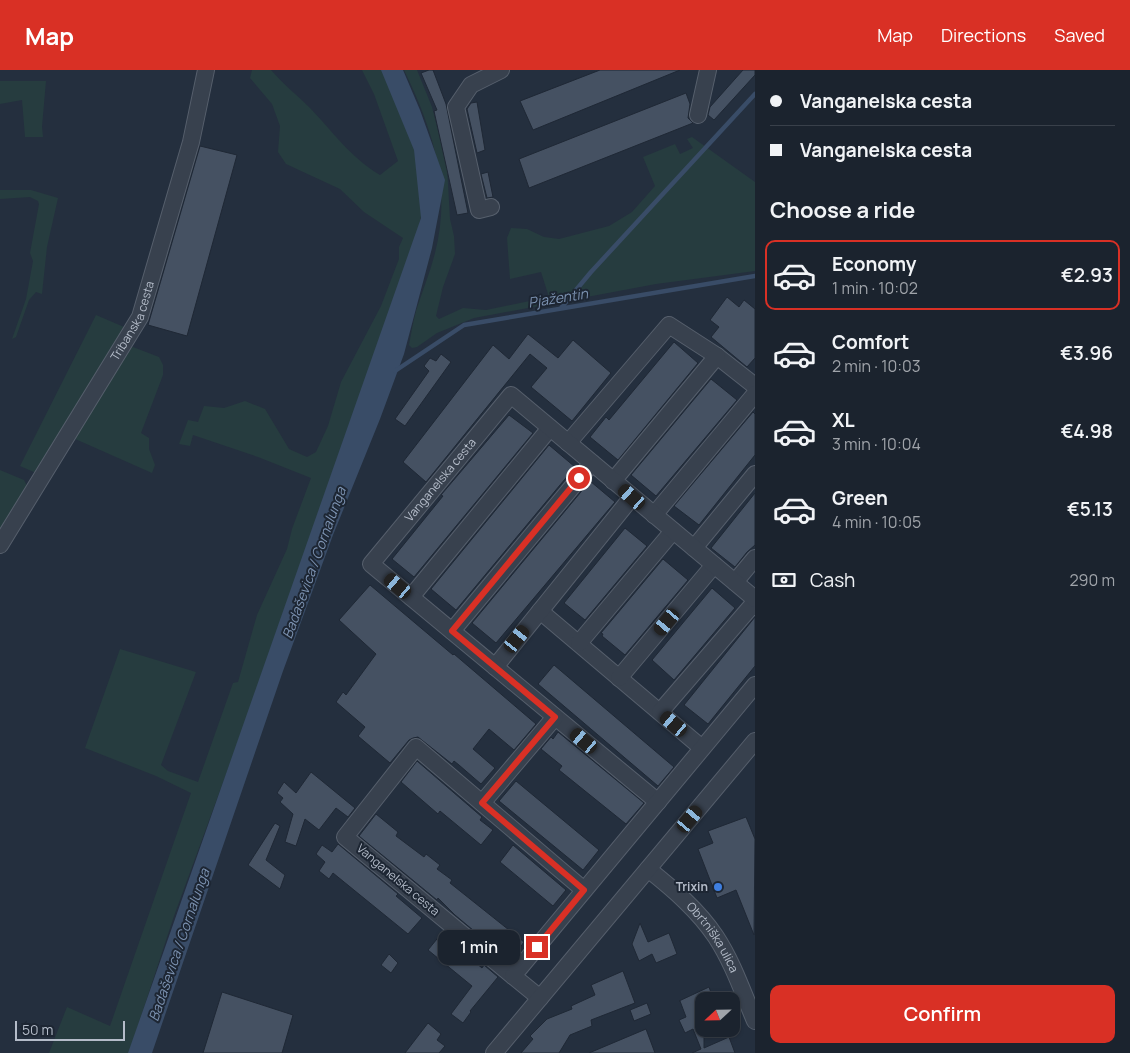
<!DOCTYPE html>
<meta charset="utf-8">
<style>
body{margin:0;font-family:Manrope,sans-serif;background:#242b36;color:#f1f3f6;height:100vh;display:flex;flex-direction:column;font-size:19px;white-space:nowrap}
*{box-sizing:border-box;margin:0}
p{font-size:16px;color:#a0a4aa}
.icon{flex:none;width:28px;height:28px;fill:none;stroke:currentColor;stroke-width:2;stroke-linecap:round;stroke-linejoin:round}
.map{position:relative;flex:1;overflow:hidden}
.side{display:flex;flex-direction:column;background:#1b232e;width:375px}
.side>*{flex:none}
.banner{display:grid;align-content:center;height:110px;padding:0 15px;background:#1b232e}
.needle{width:32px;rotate:248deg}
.controls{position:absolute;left:695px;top:922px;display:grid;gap:10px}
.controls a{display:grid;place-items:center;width:45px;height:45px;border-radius:10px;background:#1b232e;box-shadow:0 1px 4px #0004,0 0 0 1px #39404a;font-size:25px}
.scale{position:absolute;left:15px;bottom:12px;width:110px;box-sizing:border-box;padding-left:5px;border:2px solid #b4bcc9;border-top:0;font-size:14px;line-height:18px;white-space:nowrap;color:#b4bcc9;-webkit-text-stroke:4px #1d2633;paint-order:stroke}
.end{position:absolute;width:22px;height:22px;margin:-11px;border:6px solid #d93025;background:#fff;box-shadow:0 0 0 2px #fff}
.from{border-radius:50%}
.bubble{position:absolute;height:35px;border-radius:10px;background:#1b232e;box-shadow:0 1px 4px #0004,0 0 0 1px #39404a;font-size:16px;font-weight:600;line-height:35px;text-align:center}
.car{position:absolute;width:15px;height:30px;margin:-15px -8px;border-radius:6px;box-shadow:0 0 4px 1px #0007;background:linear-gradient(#222 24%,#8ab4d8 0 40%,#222 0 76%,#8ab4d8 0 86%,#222 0)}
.banner b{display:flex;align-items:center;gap:18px;height:48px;font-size:19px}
.banner b+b{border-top:1px solid #39404a}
.banner i{width:12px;height:12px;background:#f1f3f6}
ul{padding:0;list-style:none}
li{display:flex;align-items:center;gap:15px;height:70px;margin:0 10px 8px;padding:0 5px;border:2px solid transparent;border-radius:10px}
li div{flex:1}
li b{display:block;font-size:19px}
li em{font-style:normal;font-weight:600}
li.active{border-color:#d93025}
li>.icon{width:45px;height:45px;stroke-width:1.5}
h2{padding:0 15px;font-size:22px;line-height:60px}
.pay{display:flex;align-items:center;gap:12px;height:55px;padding:0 15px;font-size:19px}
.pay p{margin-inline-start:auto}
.action{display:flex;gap:10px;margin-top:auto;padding:10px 15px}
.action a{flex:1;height:58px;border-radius:10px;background:#d93025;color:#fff;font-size:20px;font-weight:600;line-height:58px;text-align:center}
header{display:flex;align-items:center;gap:30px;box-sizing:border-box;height:70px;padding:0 25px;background:#d93025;color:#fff}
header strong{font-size:24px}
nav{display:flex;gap:28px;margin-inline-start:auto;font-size:18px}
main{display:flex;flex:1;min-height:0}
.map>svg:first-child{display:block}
.green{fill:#263c3f}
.water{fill:#394c67}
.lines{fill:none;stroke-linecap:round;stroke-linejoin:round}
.stream{stroke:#394c67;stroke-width:4.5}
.building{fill:#455162;stroke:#1f2835}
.street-casing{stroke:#565f6c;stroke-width:18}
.street{stroke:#38414e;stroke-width:16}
.route{stroke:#d93025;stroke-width:6}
.shop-dot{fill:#3f7fe0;stroke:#1d2633;stroke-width:2}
.labels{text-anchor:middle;stroke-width:4;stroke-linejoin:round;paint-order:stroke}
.street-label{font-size:12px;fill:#b4bcc9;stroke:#1d2633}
.poi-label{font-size:12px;font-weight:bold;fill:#b4bcc9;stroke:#1d2633;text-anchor:end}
.water-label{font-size:14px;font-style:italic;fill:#7c92b1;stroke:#1d2633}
</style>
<header>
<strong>Map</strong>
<nav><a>Map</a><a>Directions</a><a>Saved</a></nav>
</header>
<main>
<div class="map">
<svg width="755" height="983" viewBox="0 0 755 983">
<rect width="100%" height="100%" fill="#242f3e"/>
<path class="green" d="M 252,0 L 271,0 C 283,14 297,25 310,38 C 334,63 349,86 380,105 L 398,91 L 374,24 L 362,0 L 385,0 L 410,55 L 424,131 L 419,156 L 240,666 L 174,846 L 129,983 L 49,983 L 67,937 L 110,956 L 191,723 L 156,706 L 85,678 L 120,579 L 196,602 L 161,695 L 168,701 L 198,712 L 233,613 L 238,612 L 257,545 L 287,479 L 292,459 L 311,408 L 258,387 L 193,365 L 190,376 L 179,374 L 188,350 L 198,352 L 204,336 L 224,338 L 245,331 L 265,339 L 289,379 L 307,387 L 316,382 L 328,356 L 341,312 L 381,236 L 399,189 L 399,177 L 403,168 L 364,142 L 340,119 L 286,94 L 278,82 L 280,56 L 272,34 L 250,8 Z
M 404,0 L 417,0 L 432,37 L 447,96 L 450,149 L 454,166 L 455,184 L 443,217 L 436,246 L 439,249 L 463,238 L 486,240 L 549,227 L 541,202 L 510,209 L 507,168 L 511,158 L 527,159 L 544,167 L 559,169 L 609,156 L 632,142 L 655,116 L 643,87 L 675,74 L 680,84 L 693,78 L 687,69 L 692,67 L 755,112 L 755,201 L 656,214 L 474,248 L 437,263 L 417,277 L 412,278 L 409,275 C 411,264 413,252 416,241 C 422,222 430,203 435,183 C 452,117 433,60 404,0 Z
M 0,11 L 46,11 L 42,57 L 43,67 L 25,67 L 22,30 L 0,34 Z
M 0,120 L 31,120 L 58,128 L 47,177 L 42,224 L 36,222 L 29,230 L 16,267 L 12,269 L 26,229 L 33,191 L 30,183 L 39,134 L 38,131 L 30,127 L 0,129 Z
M 96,245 L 124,257 L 36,403 L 20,396 Z
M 133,277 L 159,287 L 163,295 L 163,305 L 141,363 L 149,368 L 149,379 L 155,395 L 152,403 L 73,368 L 126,280 Z
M 0,400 L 24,410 L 28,418 L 0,466 Z"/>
<path class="water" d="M 381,0 L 403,0 L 420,40 L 445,110 L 432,178 L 404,284 L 380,349 L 333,465 L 283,601 L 152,983 L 128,983 L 421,148 L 414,80 Z"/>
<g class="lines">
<path class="stream" d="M 561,238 L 591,202 L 755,24
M 395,301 L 464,255 L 755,206"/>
</g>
<path class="building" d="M 429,0 L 433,0 L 446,34 L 468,143 L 457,145 L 434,41 L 437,40 L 421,3 Z
M 600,0 L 680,0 L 533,60 L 520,31 Z
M 743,0 L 755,0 L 755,5 L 714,50 L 708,45 L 710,37 Z
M 686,23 L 690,34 L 688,48 L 693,53 L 529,118 L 519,89 Z
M 477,32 L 485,80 L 477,83 L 467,39 L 471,33 Z
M 200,76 L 237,85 L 187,266 L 148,255 Z
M 488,102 L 493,127 L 487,128 L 481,104 Z
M 727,227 L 739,237 L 744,230 L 755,239 L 755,288 L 747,297 L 711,267 L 719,257 L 710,250 Z
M 528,264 L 558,288 L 573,270 L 611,303 L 572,351 L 531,317 L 547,298 L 530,284 L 426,412 L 403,392 L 493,275 L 509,289 Z
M 674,272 L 698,293 L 618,390 L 590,367 L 606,347 L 609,350 Z
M 441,284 L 451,292 L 405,356 L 395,349 L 429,301 L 424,296 L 430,288 L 436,291 Z
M 711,309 L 737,330 L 656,426 L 631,405 Z
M 753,342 L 755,344 L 755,385 L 699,455 L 674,436 Z
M 509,345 L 533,363 L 414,507 L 392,489 L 443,426 L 441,425 Z
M 549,375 L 575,397 L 456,540 L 431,519 Z
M 590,411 L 615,432 L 496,573 L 472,553 Z
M 755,423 L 755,475 L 747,482 L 735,497 L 711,478 Z
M 625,458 L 647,476 L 585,550 L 564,533 Z
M 663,489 L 688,510 L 625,585 L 602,566 L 603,564 L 601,563 Z
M 370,515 L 453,585 L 454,584 L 536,654 L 514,680 L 489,659 L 473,679 L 495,698 L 481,714 L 459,695 L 454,691 L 452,694 L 418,667 L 413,668 L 409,670 L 390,693 L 358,666 L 365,657 L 336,632 L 343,622 L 346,625 L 376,584 L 339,550 Z
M 712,518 L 735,538 L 674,610 L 652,590 Z
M 755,547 L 755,596 L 708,654 L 684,635 Z
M 554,595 L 674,697 L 658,716 L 538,614 Z
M 558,662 L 644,733 L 626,754 L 559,700 L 562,696 L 541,679 L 551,667 L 553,669 Z
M 417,691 L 482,747 L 480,750 L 493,760 L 481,775 L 440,741 L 438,744 L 401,712 Z
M 311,702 L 355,738 L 348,747 L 336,738 L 319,760 L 305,749 L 296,776 L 285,772 L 293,744 L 280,732 L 283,728 L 277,723 L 284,712 L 296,723 Z
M 516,711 L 599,780 L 583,800 L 499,731 Z
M 376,744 L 398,762 L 396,766 L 424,787 L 426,784 L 440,795 L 437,799 L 452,810 L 450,813 L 524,872 L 510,891 L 455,845 L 438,828 L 437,830 L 359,766 Z
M 746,747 L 755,769 L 754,865 L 736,820 L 717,828 L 698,779 L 713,773 L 708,761 Z
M 275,753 L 280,756 L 266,790 L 285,805 L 280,819 L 248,795 Z
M 338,774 L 398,824 L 396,826 L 422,848 L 408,864 L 333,803 L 329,809 L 319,801 L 325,792 L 316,784 L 322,775 L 332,782 Z
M 513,775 L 566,820 L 553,836 L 500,792 Z
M 640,853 L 648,872 L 669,863 L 677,884 L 656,893 L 652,884 L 639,891 L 632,874 Z
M 441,864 L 482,898 L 484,895 L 498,907 L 470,941 L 471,942 L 463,953 L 451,944 L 472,916 L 428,880 Z
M 389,884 L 398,893 L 391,903 L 381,895 Z
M 623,901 L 635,933 L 591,950 L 592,956 L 570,965 L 559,983 L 521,983 L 533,969 L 530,966 L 547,949 L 572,939 L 571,936 L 595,925 L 591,915 Z
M 709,917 L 714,931 L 704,931 L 704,978 L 729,967 L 735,983 L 692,983 L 701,979 L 693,959 L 685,963 L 679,950 L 686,947 L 680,931 L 679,931 Z
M 222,922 L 293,945 L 282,983 L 203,983 Z
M 647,933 L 651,944 L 634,951 L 630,940 Z
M 428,953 L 441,964 L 437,970 L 445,976 L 439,983 L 405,983 Z
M 646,959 L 655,983 L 589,983 Z"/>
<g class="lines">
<defs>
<g id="street">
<path d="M 698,45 L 708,0"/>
<path d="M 491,137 L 479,140 L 456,37 L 471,15 L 501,0"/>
<path d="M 568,373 L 669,255 L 717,286 L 755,316"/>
<path d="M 613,411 L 717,286"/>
<path d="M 654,445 L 755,324"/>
<path id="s1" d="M 0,475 L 140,247 L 191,72 L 206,0"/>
<path d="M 694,478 L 755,404"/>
<path d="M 735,512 L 755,488"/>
<path d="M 411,527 L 550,358"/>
<path d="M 540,541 L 702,678"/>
<path d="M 452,561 L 592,393"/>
<path d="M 579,573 L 673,461"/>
<path d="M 495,597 L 632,427"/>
<path d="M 619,608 L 714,495"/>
<path d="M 660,642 L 755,532"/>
<path id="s2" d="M 658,732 L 371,494 L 511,325 L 755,529"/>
<path d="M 482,733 L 555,647"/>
<path id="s3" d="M 648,799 C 673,819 698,840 716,867 C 733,893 743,923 755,951"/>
<path d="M 513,906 L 345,767 L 416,677 L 584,820"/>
<path d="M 540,928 L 513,906 L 755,615"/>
<path d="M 494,983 L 755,671"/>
</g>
</defs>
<use href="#street" class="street-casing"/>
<use href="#street" class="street"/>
</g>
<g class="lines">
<path class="route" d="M 537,877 L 584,820 L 482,733 L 555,647 L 452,561 L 579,408"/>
</g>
<circle class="shop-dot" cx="718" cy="817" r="5"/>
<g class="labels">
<g class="street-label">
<text dy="4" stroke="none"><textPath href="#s1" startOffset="261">Tribanska cesta</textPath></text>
<text dy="4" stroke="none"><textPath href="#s2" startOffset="482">Vanganelska cesta</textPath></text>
<text transform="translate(398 810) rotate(40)" y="4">Vanganelska cesta</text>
<text dy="4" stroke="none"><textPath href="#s3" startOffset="95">Obrtniška ulica</textPath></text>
</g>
<g class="poi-label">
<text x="708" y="821">Trixin</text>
</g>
<g class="water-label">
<text transform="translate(558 228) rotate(-9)" y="5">Pjažentin</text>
<text transform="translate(314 493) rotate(-70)" y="5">Badaševica / Cornalunga</text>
<text transform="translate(179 875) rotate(-71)" y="5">Badaševica / Cornalunga</text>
</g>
</g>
</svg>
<div class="controls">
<a><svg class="needle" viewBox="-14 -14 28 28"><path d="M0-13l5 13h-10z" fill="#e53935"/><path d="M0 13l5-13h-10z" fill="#a0a4aa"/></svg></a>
</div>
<div class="scale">50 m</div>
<i class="end from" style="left:579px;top:408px"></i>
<i class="end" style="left:537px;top:877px"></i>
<div class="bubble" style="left:438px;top:860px;width:82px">1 min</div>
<i class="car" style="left:632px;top:427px;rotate:311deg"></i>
<i class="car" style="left:398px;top:516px;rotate:310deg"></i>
<i class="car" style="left:667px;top:552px;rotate:220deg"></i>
<i class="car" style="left:517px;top:569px;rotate:39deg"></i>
<i class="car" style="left:674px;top:654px;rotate:310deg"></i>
<i class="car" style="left:584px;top:671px;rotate:310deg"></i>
<i class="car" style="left:690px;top:749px;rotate:40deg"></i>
</div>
<section class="side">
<div class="banner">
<b><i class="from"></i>Vanganelska cesta</b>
<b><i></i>Vanganelska cesta</b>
</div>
<h2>Choose a ride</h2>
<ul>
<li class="active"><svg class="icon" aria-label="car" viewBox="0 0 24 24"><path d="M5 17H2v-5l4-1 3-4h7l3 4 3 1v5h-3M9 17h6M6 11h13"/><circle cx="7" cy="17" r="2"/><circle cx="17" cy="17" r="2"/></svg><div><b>Economy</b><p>1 min · 10:02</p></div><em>€2.93</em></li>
<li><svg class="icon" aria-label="car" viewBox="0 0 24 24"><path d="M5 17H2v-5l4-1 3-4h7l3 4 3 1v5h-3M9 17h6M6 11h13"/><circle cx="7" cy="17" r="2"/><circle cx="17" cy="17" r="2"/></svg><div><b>Comfort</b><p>2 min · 10:03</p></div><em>€3.96</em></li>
<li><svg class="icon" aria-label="car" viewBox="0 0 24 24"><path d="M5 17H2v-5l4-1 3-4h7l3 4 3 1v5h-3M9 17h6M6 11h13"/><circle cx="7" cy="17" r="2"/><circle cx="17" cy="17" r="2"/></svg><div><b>XL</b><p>3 min · 10:04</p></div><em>€4.98</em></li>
<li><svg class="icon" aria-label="car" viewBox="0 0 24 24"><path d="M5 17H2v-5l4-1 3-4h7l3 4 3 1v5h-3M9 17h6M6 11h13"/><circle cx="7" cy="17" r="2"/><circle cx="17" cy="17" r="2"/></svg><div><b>Green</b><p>4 min · 10:05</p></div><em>€5.13</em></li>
</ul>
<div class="pay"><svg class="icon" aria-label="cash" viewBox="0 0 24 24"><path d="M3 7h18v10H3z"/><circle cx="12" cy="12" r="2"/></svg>Cash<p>290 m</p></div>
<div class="action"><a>Confirm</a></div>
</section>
</main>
